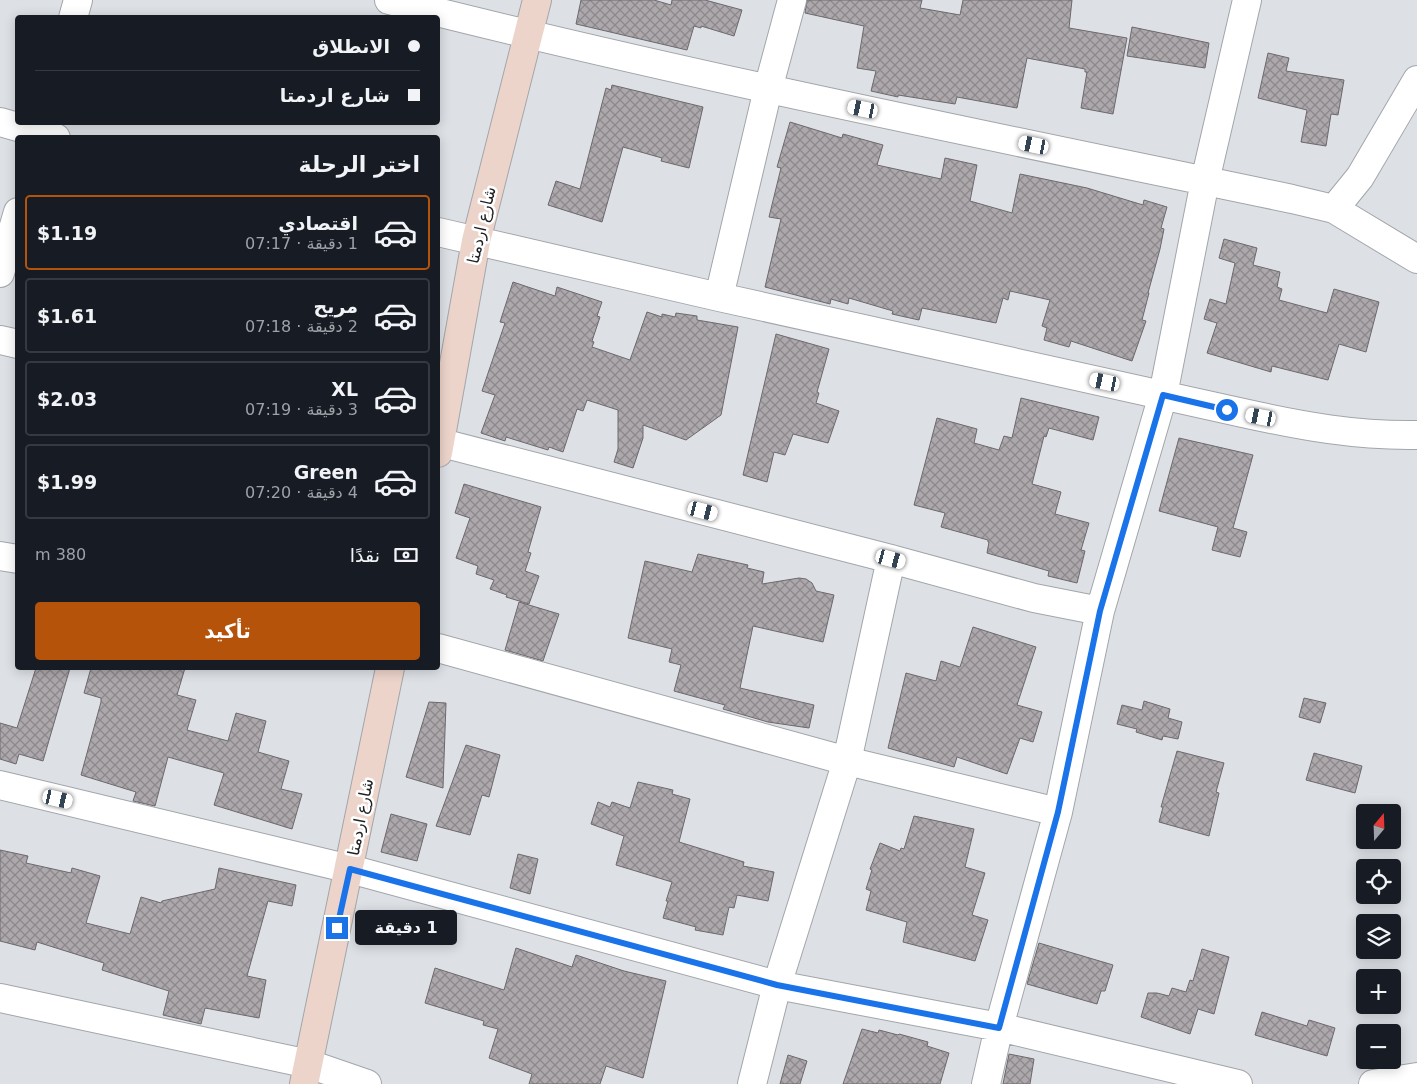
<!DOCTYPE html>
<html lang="ar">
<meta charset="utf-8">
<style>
body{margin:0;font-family:"DejaVu Sans",Cairo,sans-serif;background:#242831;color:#f1f3f6;direction:rtl;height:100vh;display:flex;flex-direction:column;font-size:19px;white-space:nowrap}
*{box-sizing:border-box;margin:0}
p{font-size:16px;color:#9ea1a6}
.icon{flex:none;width:28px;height:28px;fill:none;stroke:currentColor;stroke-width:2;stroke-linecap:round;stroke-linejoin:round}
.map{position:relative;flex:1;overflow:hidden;direction:ltr}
.panel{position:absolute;left:15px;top:135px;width:425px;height:535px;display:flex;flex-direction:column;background:#171b24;border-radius:5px;box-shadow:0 2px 12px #0003;direction:rtl}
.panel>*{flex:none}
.top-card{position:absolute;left:15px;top:15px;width:425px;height:110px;border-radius:5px;box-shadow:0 2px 12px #0003;direction:rtl;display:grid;align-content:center;height:110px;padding:0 20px;background:#171b24}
.needle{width:32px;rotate:19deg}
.fabs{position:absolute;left:1356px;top:804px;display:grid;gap:10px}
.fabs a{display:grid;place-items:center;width:45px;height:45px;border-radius:5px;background:#171b24;box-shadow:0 2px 12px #0003;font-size:25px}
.end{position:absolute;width:22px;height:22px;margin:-11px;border:6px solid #1a73e8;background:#fff;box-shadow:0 0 0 2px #fff}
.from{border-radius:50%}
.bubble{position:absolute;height:35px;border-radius:5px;background:#171b24;box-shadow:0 2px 12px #0003;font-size:16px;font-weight:700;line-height:35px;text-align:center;direction:rtl}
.car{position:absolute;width:15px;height:30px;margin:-15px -8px;border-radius:6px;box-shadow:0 0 4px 1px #0007;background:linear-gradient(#fff 24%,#345 0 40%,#fff 0 76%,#345 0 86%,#fff 0)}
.top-card b{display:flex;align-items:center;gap:18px;height:48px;font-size:19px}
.top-card b+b{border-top:1px solid #363941}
.top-card i{width:12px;height:12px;background:#f1f3f6}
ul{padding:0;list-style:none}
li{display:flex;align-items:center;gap:15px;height:75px;margin:0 10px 8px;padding:0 10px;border:2px solid #363941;border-radius:5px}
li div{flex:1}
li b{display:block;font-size:19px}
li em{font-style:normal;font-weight:700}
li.active{border-color:#b45309}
li>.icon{width:45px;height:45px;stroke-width:1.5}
h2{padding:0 20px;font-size:22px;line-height:60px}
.pay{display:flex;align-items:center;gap:12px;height:55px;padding:0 20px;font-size:19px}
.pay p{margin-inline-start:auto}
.action{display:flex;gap:10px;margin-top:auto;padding:10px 20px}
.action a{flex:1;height:58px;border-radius:5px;background:#b45309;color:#fff;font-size:20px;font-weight:700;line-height:58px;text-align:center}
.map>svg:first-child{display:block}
.building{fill:url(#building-cross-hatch);stroke:#6d686c}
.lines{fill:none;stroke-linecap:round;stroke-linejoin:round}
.street-casing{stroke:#a2a6aa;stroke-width:30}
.secondary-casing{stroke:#a2a6aa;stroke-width:30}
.street{stroke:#fff;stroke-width:28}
.secondary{stroke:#ecd4ca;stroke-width:28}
.route{stroke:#1a73e8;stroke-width:6}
.labels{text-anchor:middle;stroke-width:5;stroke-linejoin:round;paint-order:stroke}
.street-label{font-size:16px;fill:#202123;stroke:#fff}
</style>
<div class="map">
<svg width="1417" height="1084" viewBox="0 0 1417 1084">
<defs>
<pattern id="building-cross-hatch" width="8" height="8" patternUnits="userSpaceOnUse" patternTransform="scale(1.25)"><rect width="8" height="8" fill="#aca8ab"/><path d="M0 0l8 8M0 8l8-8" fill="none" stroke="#8c888b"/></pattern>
</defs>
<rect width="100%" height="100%" fill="#dde1e6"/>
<path class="building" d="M 581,0 L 654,0 L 671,5 L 672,0 L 705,0 L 742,10 L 734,36 L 701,26 L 701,28 L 694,26 L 687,50 L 576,24 Z
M 807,0 L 922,0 L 920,8 L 960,15 L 963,0 L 1072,0 L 1069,28 L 1127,38 L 1113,114 L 1081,108 L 1087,72 L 1085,72 L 1085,69 L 1027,58 L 1017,108 L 957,97 L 955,104 L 898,95 L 898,97 L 871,91 L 876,71 L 857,68 L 864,26 L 805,13 Z
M 1132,27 L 1209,43 L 1205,68 L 1127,56 Z
M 1268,53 L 1289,58 L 1286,71 L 1344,80 L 1338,115 L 1331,114 L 1326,146 L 1301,142 L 1307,110 L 1258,98 Z
M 612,85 L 703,107 L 689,168 L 661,161 L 662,158 L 623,147 L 602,222 L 548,205 L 556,181 L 580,189 L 606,88 L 611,90 Z
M 790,122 L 842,138 L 843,134 L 883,145 L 877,165 L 941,179 L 945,158 L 977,165 L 970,201 L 1012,213 L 1020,174 L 1087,188 L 1143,205 L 1144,200 L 1167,207 L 1161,228 L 1164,229 L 1160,249 L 1148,293 L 1149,293 L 1142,320 L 1146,321 L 1132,361 L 1071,341 L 1069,347 L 1044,340 L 1047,328 L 1042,326 L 1050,300 L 1010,291 L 1008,300 L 1003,298 L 996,323 L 922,308 L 919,320 L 892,314 L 893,311 L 849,298 L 848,304 L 831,299 L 830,304 L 765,287 L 781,219 L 769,217 L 781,168 L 777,167 Z
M 1224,239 L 1257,248 L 1253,265 L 1280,272 L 1277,287 L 1282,289 L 1279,300 L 1327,313 L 1334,289 L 1379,302 L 1366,352 L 1339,344 L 1328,380 L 1272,366 L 1271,372 L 1207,353 L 1217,323 L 1204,319 L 1210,299 L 1226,304 L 1235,263 L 1219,258 Z
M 513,282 L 555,296 L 557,287 L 602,302 L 597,316 L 600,317 L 592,341 L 594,342 L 592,347 L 630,360 L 647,312 L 662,317 L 662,314 L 675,317 L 676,313 L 697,316 L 697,320 L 738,327 L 721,415 L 686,440 L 643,425 L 643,438 L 633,468 L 614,462 L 618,449 L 618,410 L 587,400 L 583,411 L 577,409 L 563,452 L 549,447 L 548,450 L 506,437 L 505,441 L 481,433 L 495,395 L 482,391 L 505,323 L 500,322 Z
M 776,334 L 829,349 L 817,392 L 819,393 L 816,403 L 839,411 L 828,443 L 793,434 L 785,455 L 774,452 L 767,482 L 743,475 Z
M 1021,398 L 1099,417 L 1093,440 L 1049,428 L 1046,437 L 1044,436 L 1032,484 L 1061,492 L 1055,514 L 1089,523 L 1081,550 L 1085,551 L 1077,583 L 1048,576 L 1049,571 L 987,553 L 989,542 L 988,542 L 988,540 L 941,527 L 945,513 L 914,505 L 937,418 L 977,429 L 974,443 L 999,450 L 1004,436 L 1012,438 Z
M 1179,438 L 1253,455 L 1233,528 L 1247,532 L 1240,557 L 1212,550 L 1218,527 L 1159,511 Z
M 464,484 L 541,507 L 528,552 L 531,553 L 525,571 L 539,576 L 529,604 L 506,597 L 507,595 L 490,589 L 494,580 L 476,574 L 478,566 L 456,558 L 470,518 L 455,513 Z
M 698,554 L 748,565 L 747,568 L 764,572 L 762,584 L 799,578 L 806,579 L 812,583 L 816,591 L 834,595 L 823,642 L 753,626 L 740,688 L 814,705 L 809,728 L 768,722 L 723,709 L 725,705 L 674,691 L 681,665 L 669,662 L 672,649 L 628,638 L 645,561 L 692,572 Z
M 519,602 L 559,614 L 543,661 L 505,650 Z
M 973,627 L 1036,647 L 1017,705 L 1042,712 L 1033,742 L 1020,738 L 1007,774 L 957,757 L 954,767 L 888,748 L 906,673 L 936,681 L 941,661 L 960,667 Z
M 36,668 L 70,668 L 43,761 L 19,754 L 16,764 L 0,759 L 0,723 L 17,728 Z
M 91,668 L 185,668 L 177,695 L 196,700 L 187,730 L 228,741 L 236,713 L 266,721 L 258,752 L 289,761 L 281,789 L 302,794 L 292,829 L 214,805 L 224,773 L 168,757 L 155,806 L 133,801 L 136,792 L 81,775 L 101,702 L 101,698 L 84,693 Z
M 1304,698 L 1326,703 L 1320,723 L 1299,717 Z
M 1144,701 L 1170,709 L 1168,718 L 1182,722 L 1178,739 L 1163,736 L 1162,740 L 1136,732 L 1137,729 L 1117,724 L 1122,705 L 1142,710 Z
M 429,702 L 446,703 L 443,788 L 406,777 Z
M 466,745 L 500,755 L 489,797 L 482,795 L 470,835 L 436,826 Z
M 1177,751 L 1224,763 L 1216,792 L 1219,793 L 1209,836 L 1159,822 L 1163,807 L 1161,807 Z
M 1314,753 L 1362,766 L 1355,793 L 1306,780 Z
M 638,782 L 673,790 L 672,794 L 690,799 L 679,842 L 744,862 L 743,866 L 774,872 L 768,901 L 737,895 L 734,908 L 729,907 L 723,935 L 695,930 L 696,927 L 663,918 L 668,901 L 666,901 L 672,882 L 616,865 L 624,836 L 591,824 L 598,802 L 610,807 L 612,802 L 630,808 Z
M 391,814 L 427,824 L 417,861 L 381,852 Z
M 914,816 L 974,829 L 965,867 L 985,873 L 972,915 L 988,920 L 975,961 L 903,942 L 907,922 L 866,910 L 871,891 L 866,889 L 872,870 L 870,869 L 880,843 L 900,851 L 901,848 L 904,849 Z
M 0,850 L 28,856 L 26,863 L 71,873 L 72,868 L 100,876 L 86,923 L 130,934 L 141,897 L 161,903 L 162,901 L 215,889 L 219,868 L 296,885 L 292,906 L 268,901 L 247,976 L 266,980 L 259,1018 L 205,1008 L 201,1024 L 163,1015 L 169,991 L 102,970 L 104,963 L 37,942 L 35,950 L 0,941 Z
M 518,854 L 538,859 L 530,894 L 510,888 Z
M 1039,943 L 1113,965 L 1105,991 L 1101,991 L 1097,1004 L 1027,984 Z
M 516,948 L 572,967 L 576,955 L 624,971 L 666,981 L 643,1078 L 606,1066 L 600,1084 L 529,1084 L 532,1074 L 489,1058 L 498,1029 L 483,1025 L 484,1021 L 425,1003 L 435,968 L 504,990 Z
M 1202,949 L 1229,957 L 1214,1014 L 1198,1009 L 1190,1034 L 1141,1017 L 1148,993 L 1157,993 L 1169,996 L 1172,988 L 1186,992 L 1190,980 L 1193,981 Z
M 1262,1012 L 1307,1026 L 1309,1020 L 1335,1028 L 1327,1056 L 1255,1035 Z
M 862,1029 L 878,1033 L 879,1030 L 898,1035 L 899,1034 L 928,1042 L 927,1046 L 949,1053 L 940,1084 L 843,1084 Z
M 1009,1054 L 1034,1059 L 1030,1084 L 1003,1084 Z
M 788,1055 L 807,1061 L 800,1084 L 780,1084 Z"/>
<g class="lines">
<defs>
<path id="street" d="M 389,0 C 688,76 991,136 1292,199 L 1334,209 L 1417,259
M 73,18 L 78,0
M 0,122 L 56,138
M 1334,209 L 1360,177 L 1417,80
M 438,232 L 719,297 L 1243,413 C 1302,426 1356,436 1417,435
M 0,273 L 18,212
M 719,297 L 768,89 L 792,0
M 0,340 L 18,344
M 438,442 L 891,559 L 1034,598 L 1100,611
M 0,556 L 18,559
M 438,648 L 847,761 L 1058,812
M 0,785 L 350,869 L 777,985 L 999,1027 L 1238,1084
M 0,998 L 309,1064 L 367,1084
M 752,1084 L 777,985 L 847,761 L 891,559
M 986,1084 L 999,1027 L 1058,812 L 1100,611 L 1163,395 L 1205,181 L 1247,0
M 1373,1084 L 1417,1077"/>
<path id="secondary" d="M 438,453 L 476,241 L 537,0
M 304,1084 L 390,668"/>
</defs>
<use href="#street" class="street-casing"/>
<use href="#secondary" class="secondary-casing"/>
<use href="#street" class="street"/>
<use href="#secondary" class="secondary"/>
</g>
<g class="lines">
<path class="route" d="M 337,928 L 350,869 L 777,985 L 999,1028 L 1058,812 L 1100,611 L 1163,395 L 1227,410"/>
</g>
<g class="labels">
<g class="street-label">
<text transform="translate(481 225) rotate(-77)" y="6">شارع اردمتا</text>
<text transform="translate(360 817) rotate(-79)" y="6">شارع اردمتا</text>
</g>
</g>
</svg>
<div class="fabs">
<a><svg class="needle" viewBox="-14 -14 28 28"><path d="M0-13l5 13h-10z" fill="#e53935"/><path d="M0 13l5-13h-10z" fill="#9ea1a6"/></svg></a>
<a><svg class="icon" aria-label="locate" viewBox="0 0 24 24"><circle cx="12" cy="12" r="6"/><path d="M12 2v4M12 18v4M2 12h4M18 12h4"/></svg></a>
<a><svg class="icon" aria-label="layers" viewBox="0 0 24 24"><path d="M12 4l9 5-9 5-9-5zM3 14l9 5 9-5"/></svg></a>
<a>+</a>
<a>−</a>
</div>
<i class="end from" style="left:1227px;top:410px"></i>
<i class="end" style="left:337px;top:928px"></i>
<div class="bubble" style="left:355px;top:910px;width:102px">1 دقيقة</div>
<i class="car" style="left:863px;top:109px;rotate:282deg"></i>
<i class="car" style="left:1034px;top:145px;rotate:282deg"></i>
<i class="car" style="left:1105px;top:382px;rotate:282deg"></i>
<i class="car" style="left:1261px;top:417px;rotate:281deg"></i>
<i class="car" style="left:703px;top:511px;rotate:104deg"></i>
<i class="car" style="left:891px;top:559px;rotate:105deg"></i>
<i class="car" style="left:58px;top:799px;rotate:103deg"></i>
<div class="top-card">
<b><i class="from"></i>الانطلاق</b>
<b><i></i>شارع اردمتا</b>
</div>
<section class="panel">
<h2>اختر الرحلة</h2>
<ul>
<li class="active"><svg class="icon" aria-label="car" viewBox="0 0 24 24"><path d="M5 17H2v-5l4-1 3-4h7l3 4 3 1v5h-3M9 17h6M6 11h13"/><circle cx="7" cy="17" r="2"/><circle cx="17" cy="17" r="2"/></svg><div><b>اقتصادي</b><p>1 دقيقة · 07:17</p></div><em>$1.19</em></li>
<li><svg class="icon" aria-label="car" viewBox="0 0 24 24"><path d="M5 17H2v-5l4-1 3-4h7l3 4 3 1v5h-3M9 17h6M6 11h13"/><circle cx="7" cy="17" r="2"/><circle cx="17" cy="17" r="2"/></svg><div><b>مريح</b><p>2 دقيقة · 07:18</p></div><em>$1.61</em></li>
<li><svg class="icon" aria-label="car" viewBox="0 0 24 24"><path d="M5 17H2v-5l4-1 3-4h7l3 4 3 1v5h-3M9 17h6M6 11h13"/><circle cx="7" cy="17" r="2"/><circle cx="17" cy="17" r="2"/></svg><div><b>XL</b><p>3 دقيقة · 07:19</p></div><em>$2.03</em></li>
<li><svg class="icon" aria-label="car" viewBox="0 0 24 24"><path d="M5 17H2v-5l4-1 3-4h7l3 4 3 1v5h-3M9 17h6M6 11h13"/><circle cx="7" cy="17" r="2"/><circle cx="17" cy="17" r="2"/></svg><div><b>Green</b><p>4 دقيقة · 07:20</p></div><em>$1.99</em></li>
</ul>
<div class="pay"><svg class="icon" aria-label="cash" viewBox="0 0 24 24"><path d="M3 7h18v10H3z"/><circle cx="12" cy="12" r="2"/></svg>نقدًا<p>380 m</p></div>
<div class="action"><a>تأكيد</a></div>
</section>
</div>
